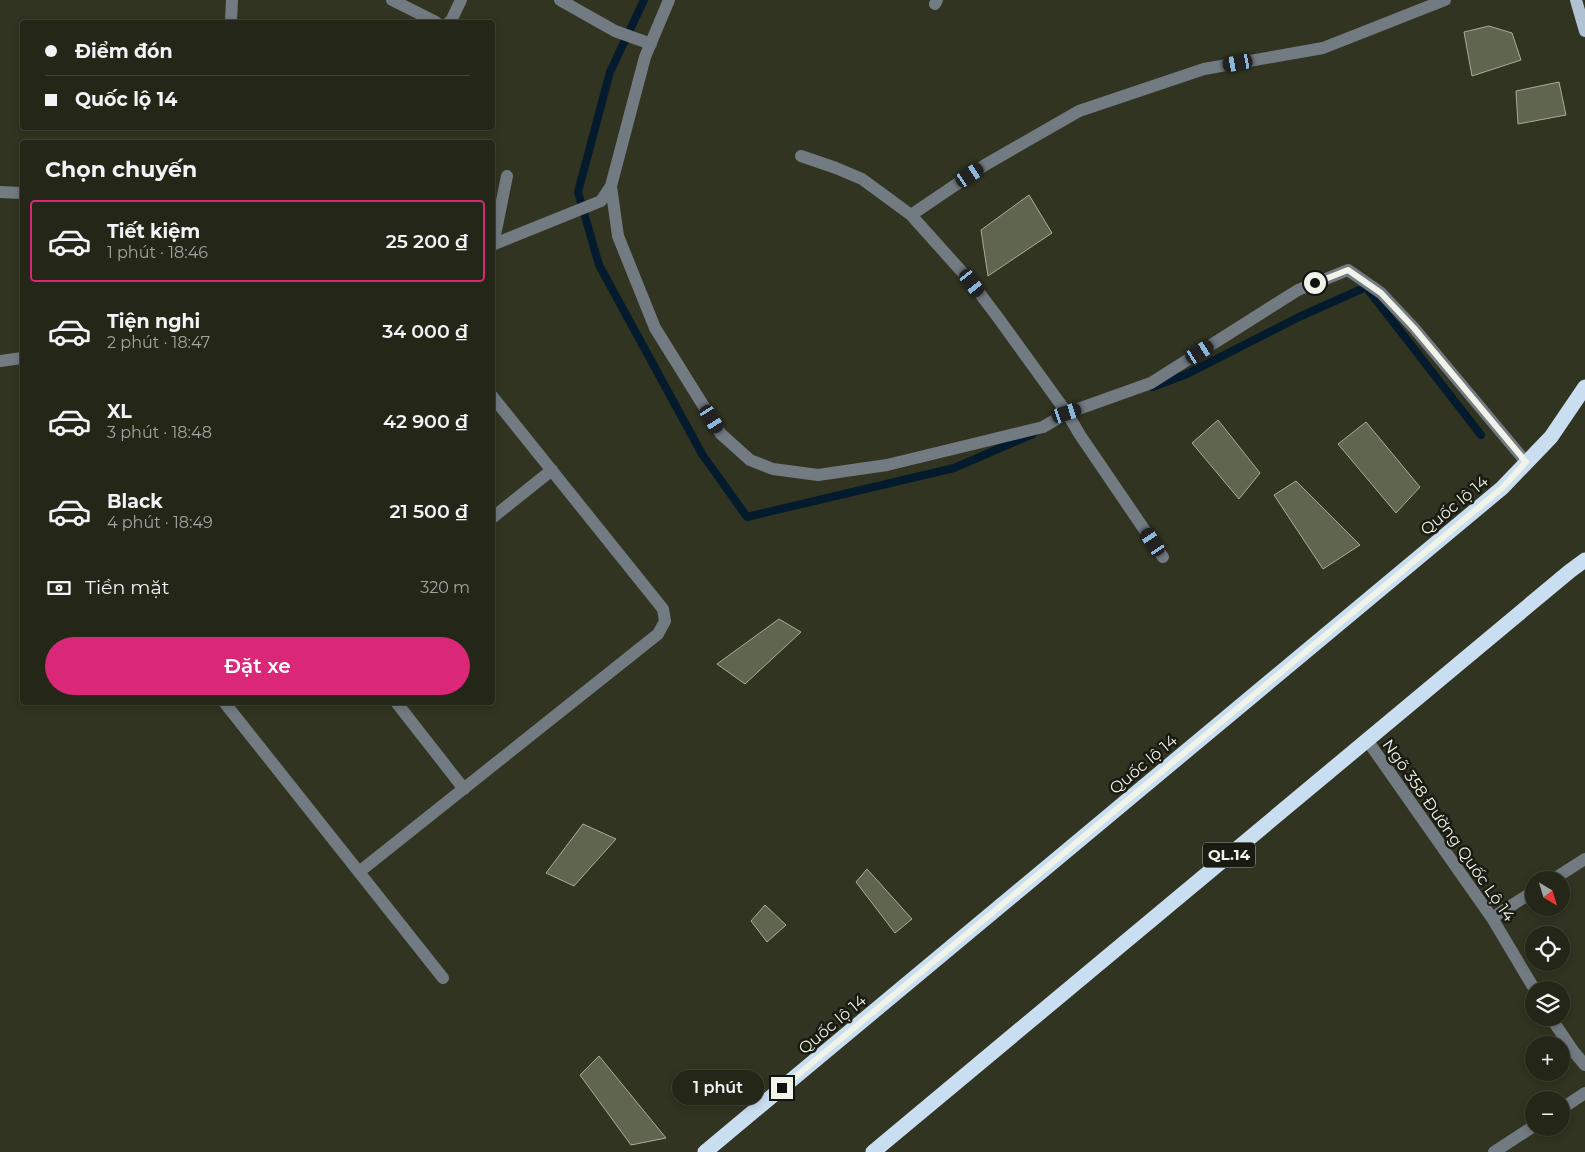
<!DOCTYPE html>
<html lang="vi">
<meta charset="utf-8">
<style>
body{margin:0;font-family:Montserrat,sans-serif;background:#303325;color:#f1f3f6;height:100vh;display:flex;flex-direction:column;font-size:19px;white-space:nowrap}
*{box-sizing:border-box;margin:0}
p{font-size:16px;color:#a3a5a2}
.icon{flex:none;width:28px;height:28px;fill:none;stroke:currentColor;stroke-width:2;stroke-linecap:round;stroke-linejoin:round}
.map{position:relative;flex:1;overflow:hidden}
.sheet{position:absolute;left:20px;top:140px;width:475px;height:565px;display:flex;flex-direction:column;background:#242718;border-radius:5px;box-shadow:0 2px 8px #0003,0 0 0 1px #414437}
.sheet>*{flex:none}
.hud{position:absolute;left:20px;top:20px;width:475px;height:110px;border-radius:5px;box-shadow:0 2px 8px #0003,0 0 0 1px #414437;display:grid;align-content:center;height:110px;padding:0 25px;background:#242718}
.needle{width:32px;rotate:142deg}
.fabs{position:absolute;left:1525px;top:871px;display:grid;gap:10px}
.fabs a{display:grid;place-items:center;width:45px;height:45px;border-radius:50%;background:#242718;box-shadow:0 2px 8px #0003,0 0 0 1px #414437;font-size:25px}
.end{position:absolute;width:22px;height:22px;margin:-11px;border:6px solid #f0f3e7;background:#111;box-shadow:0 0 0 2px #111}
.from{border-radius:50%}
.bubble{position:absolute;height:35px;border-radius:18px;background:#242718;box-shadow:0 2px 8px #0003,0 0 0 1px #414437;font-size:16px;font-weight:600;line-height:35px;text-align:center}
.car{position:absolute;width:15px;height:30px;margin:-15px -8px;border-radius:6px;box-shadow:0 0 4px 1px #0007;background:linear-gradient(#222 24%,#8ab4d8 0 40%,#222 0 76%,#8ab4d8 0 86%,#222 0)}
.hud b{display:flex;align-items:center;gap:18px;height:48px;font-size:19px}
.hud b+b{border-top:1px solid #414437}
.hud i{width:12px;height:12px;background:#f1f3f6}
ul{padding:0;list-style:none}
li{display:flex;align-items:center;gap:15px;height:82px;margin:0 10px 8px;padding:0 15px;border:2px solid transparent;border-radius:5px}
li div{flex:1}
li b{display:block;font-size:19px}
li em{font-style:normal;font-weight:600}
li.current{border-color:#db2777}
li>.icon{width:45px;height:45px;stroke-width:1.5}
h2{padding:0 25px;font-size:22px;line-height:60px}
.pay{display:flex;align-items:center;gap:12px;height:55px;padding:0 25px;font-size:19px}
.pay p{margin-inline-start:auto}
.primary-button{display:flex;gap:10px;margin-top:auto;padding:10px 25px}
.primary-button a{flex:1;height:58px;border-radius:30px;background:#db2777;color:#fff;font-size:20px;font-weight:600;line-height:58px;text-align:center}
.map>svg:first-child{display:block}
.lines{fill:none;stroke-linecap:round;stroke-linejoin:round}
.stream{stroke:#041a2d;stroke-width:8}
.building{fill:#60654f;stroke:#a9ae96}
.minor{stroke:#727a82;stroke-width:12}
.major{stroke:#b1c2d2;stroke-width:12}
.highway{stroke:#cadef1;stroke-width:15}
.route{stroke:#f0f3e7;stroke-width:6}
.labels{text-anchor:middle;stroke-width:5;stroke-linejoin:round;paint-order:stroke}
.shield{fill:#191b12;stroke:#b0b2a7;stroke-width:1}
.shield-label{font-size:15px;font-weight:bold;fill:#f0f3e7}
.street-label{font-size:16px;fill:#f0f3e7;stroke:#191b12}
</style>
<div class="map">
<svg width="1585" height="1152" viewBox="0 0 1585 1152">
<rect width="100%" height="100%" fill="#303420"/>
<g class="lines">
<path class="stream" d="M 644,0 L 610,72 L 578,192 L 599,265 L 702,454 L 747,517 L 954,468 L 1033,434
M 1153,387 L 1187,374 L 1299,317 L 1366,287 L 1481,435"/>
</g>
<path class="building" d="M 1489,26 L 1512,33 L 1521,60 L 1472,76 L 1464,32 Z
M 1559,82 L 1566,115 L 1518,124 L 1516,91 Z
M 1029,195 L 1052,233 L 988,276 L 981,230 Z
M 1218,420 L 1260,473 L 1239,499 L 1192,443 Z
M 1366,422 L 1420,487 L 1396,513 L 1338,444 Z
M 1296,481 L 1360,545 L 1323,569 L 1274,495 Z
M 779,619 L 801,632 L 745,684 L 717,664 Z
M 583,824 L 616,839 L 574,886 L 546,873 Z
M 867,869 L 912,919 L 895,933 L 856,882 Z
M 765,905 L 786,925 L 767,942 L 751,921 Z
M 599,1056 L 666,1138 L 631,1145 L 580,1075 Z"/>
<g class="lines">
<path class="minor" d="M 392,0 L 436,22
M 560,0 L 615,31 L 651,44
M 935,4 L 937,0
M 231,22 L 232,0
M 449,22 L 451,21 L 461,0
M 801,156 L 836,168 L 862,179 L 911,215 L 972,283 L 999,319 L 1067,413 L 1080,435 L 1163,557
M 611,186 L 618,236 L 655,328 L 721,434 L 750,460 L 773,469 L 818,475 L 887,465 L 1043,427 L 1067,413 L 1151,383 L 1298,290 L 1348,270 L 1381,293 L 1414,328 L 1526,462
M 0,192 L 22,193
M 911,215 L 985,165 L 1079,111 L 1204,69 L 1323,48 L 1445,0
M 492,245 L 601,201 L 611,186 L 645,57 L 669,0
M 493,245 L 507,176
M 0,361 L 22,358
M 492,518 L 552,470
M 224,702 L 443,978
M 396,702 L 464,789
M 1367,740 L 1492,918 L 1535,990
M 359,872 L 658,634 L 665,621 L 663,609 L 492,396
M 1552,880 L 1585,859
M 1492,918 L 1534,891
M 1551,1018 L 1574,1052 L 1585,1065
M 1561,1109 L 1585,1093
M 1494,1152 L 1534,1126"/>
<path class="major" d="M 1576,0 L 1585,31"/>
<path class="highway" d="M 705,1152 L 1502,488 L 1551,437 L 1585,387
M 873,1152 L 1570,571 L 1585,560"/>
</g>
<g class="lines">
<path class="route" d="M 782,1088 L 1502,488 L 1526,462 L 1414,328 L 1381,293 L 1348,270 L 1315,283"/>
</g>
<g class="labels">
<rect class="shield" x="1203" y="842.5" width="52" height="25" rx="4"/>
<g class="shield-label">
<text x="1229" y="860">QL.14</text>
</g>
<g class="street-label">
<text transform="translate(1454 505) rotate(-40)" y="6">Quốc lộ 14</text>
<text transform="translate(1143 764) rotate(-40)" y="6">Quốc lộ 14</text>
<text transform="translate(1449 830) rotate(55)" y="6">Ngõ 358 Đường Quốc Lộ 14</text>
<text transform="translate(832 1024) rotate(-40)" y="6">Quốc lộ 14</text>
</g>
</g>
</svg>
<div class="fabs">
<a><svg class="needle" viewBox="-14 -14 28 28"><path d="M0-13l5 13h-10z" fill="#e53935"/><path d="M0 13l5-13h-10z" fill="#a3a5a2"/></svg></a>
<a><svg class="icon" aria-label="locate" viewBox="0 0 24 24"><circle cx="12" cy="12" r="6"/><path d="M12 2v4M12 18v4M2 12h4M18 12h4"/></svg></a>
<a><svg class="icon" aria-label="layers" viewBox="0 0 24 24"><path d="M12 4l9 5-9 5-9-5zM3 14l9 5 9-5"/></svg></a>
<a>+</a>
<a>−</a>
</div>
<i class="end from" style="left:1315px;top:283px"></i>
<i class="end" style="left:782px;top:1088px"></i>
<div class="bubble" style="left:672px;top:1070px;width:92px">1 phút</div>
<i class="car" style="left:1238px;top:63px;rotate:260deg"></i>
<i class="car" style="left:970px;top:175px;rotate:56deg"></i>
<i class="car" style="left:972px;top:283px;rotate:143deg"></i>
<i class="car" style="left:1200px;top:352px;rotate:58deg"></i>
<i class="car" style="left:1067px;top:413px;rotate:72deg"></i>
<i class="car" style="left:712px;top:419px;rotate:148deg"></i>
<i class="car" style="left:1153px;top:542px;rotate:326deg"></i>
<div class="hud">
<b><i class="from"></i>Điểm đón</b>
<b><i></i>Quốc lộ 14</b>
</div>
<section class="sheet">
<h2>Chọn chuyến</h2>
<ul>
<li class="current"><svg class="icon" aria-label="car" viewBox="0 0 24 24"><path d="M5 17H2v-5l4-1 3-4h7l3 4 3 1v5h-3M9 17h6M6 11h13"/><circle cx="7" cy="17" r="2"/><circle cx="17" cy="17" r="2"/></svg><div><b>Tiết kiệm</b><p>1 phút · 18:46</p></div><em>25 200 ₫</em></li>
<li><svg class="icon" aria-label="car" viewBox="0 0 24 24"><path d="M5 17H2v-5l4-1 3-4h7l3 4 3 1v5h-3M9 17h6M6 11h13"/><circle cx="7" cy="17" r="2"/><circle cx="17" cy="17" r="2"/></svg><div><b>Tiện nghi</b><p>2 phút · 18:47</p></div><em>34 000 ₫</em></li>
<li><svg class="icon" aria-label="car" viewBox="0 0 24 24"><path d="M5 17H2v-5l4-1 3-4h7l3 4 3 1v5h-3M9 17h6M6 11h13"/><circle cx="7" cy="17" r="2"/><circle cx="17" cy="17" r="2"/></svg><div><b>XL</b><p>3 phút · 18:48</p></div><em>42 900 ₫</em></li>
<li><svg class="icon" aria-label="car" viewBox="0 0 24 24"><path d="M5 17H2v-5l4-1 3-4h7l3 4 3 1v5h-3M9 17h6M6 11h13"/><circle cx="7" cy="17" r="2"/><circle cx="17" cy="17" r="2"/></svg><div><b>Black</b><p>4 phút · 18:49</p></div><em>21 500 ₫</em></li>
</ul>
<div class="pay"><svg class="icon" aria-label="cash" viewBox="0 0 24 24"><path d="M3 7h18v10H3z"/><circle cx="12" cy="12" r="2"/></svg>Tiền mặt<p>320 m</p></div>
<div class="primary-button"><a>Đặt xe</a></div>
</section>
</div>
